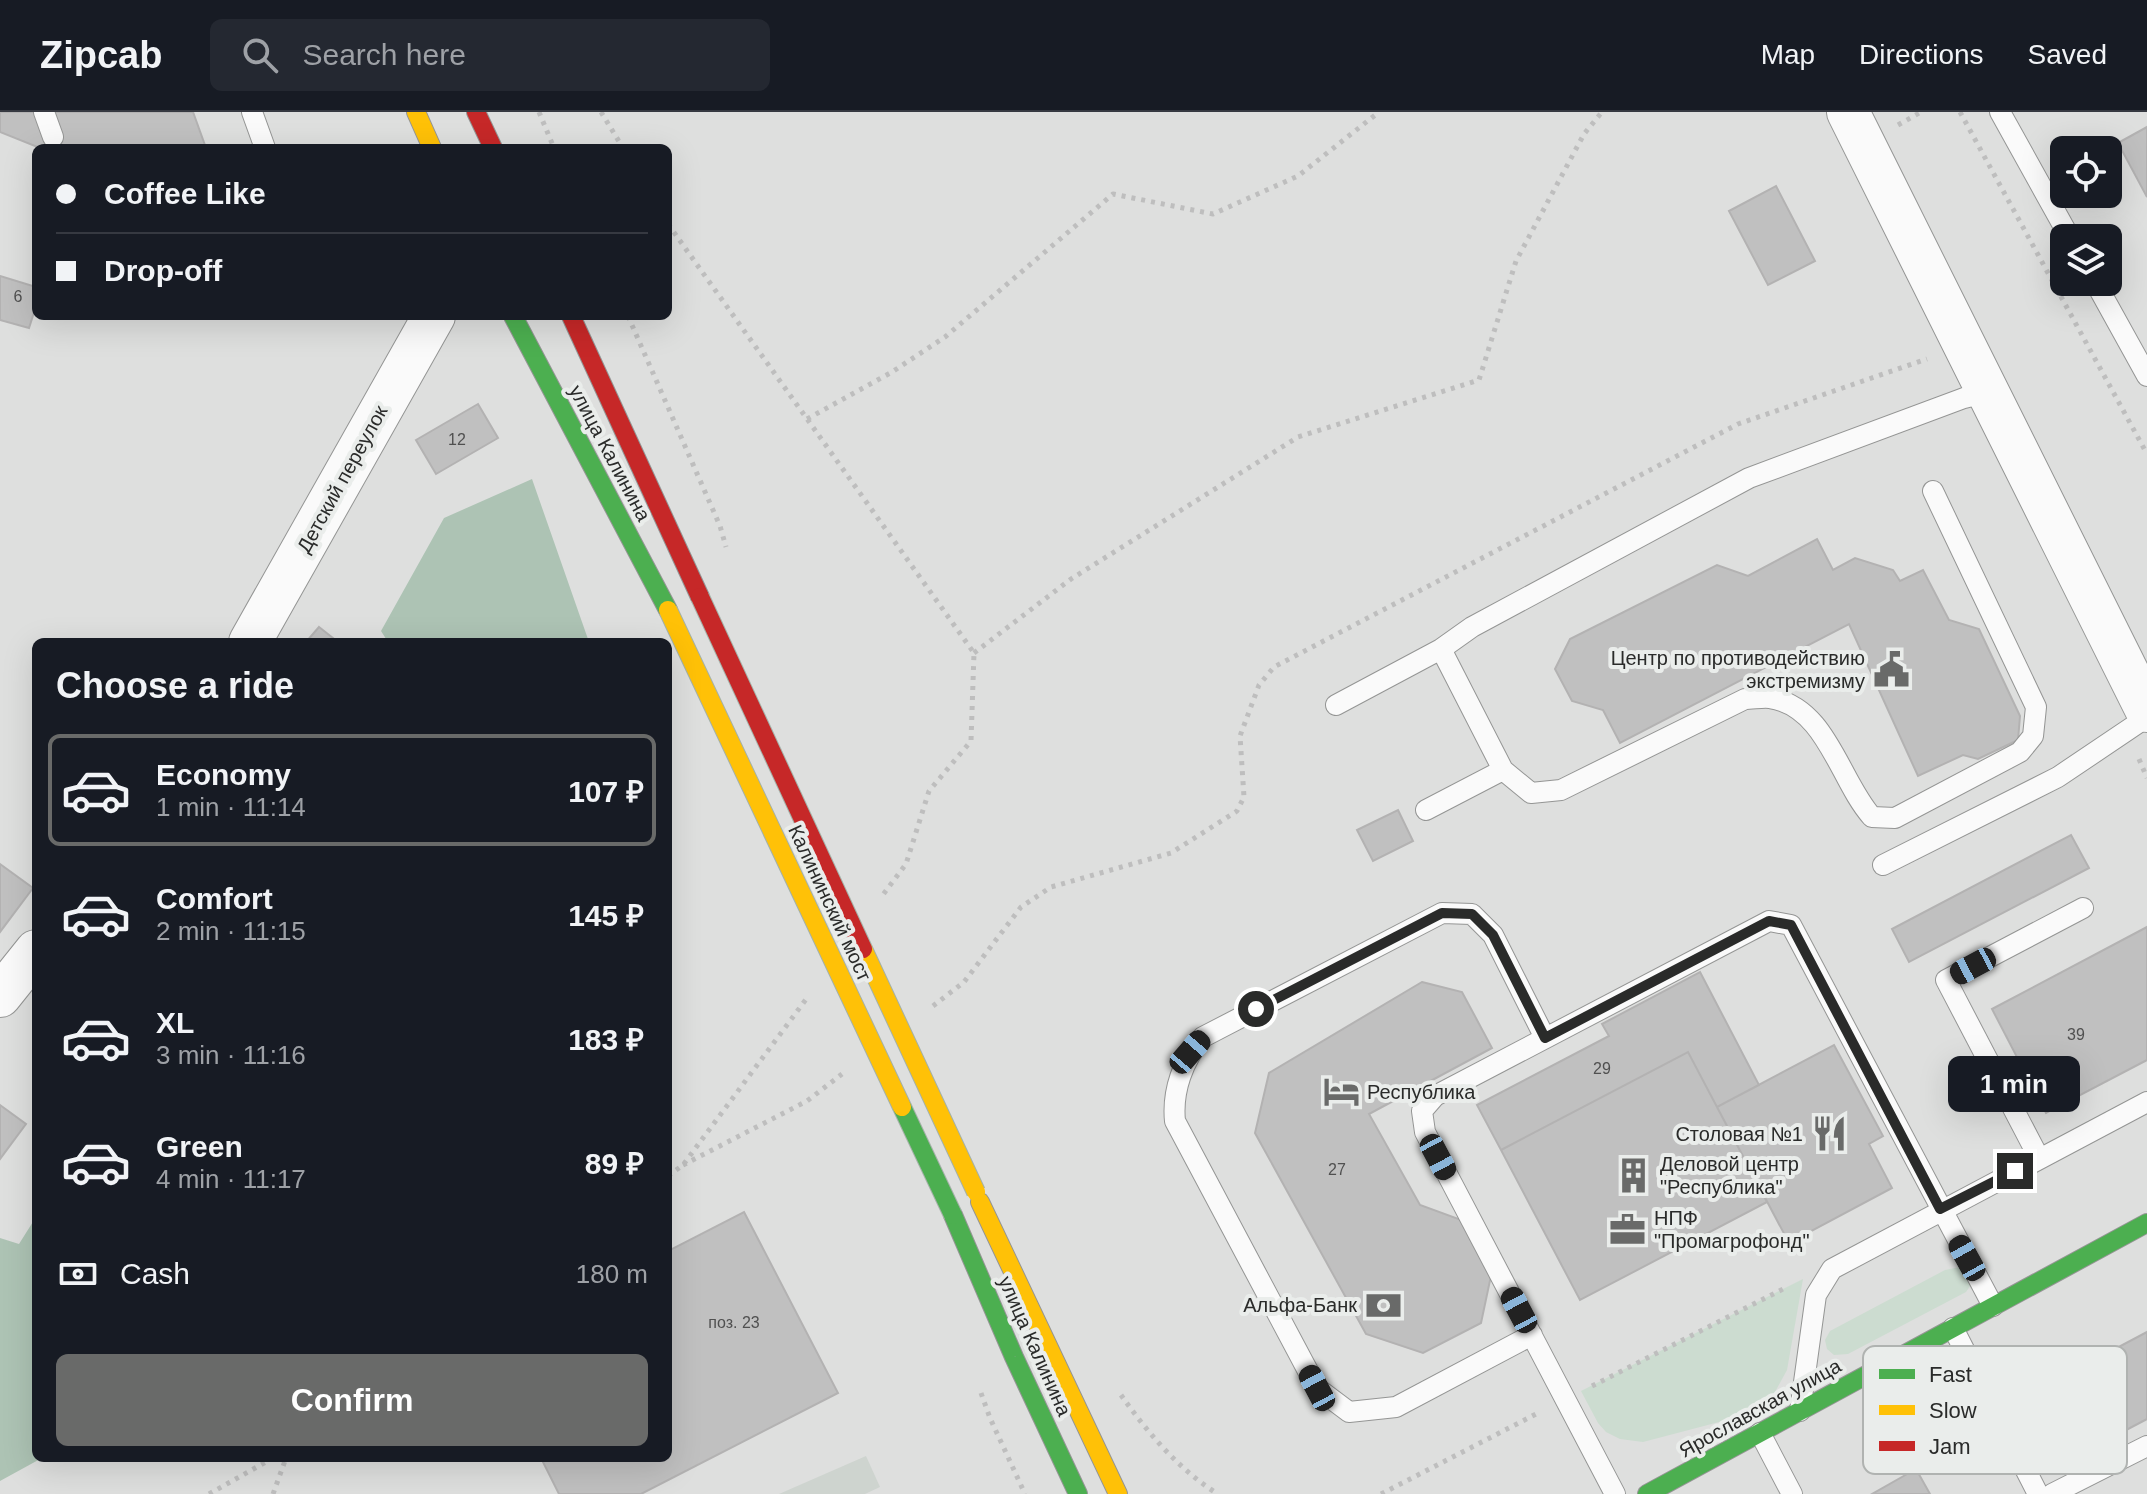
<!DOCTYPE html>
<meta charset="utf-8">
<style>
body{margin:0;font-family:Helvetica,sans-serif;background:#242831;color:#f1f3f6;height:100vh;display:flex;flex-direction:column;font-size:30px;white-space:nowrap}
*{box-sizing:border-box;margin:0}
p{font-size:26px;color:#9ea1a6}
.icon{flex:none;width:44px;height:44px;fill:none;stroke:currentColor;stroke-width:2;stroke-linecap:round;stroke-linejoin:round}
.map{position:relative;flex:1;overflow:hidden}
.panel{position:absolute;left:32px;top:526px;width:640px;height:824px;display:flex;flex-direction:column;background:#171b24;border-radius:12px;box-shadow:0 8px 32px #0002}
.panel>*{flex:none}
.hud{position:absolute;left:32px;top:32px;width:640px;height:176px;border-radius:12px;box-shadow:0 8px 32px #0002;display:grid;align-content:center;height:176px;padding:0 24px;background:#171b24}
.fabs{position:absolute;left:2050px;top:24px;display:grid;gap:16px}
.fabs a{display:grid;place-items:center;width:72px;height:72px;border-radius:12px;background:#171b24;box-shadow:0 8px 32px #0002;font-size:40px}
.end{position:absolute;width:36px;height:36px;margin:-18px;border:10px solid #2a2b2a;background:#fff;box-shadow:0 0 0 4px #fff}
.from{border-radius:50%}
.bubble{position:absolute;height:56px;border-radius:12px;background:#171b24;box-shadow:0 8px 32px #0002;font-size:26px;font-weight:700;line-height:56px;text-align:center}
.car{position:absolute;width:24px;height:48px;margin:-24px -12px;border-radius:10px;box-shadow:0 0 6px 2px #0007;background:linear-gradient(#222 24%,#8ab4d8 0 40%,#222 0 76%,#8ab4d8 0 86%,#222 0)}
.hud b{display:flex;align-items:center;gap:28px;height:76px;font-size:30px}
.hud b+b{border-top:2px solid #363941}
.hud i{width:20px;height:20px;background:#f1f3f6}
ul{padding:0;list-style:none}
li{display:flex;align-items:center;gap:24px;height:112px;margin:0 16px 12px;padding:0 8px;border:4px solid transparent;border-radius:12px}
li div{flex:1}
li b{display:block;font-size:30px}
li em{font-style:normal;font-weight:700}
li.selected{border-color:#696a69}
li>.icon{width:72px;height:72px;stroke-width:1.5}
h2{padding:0 24px;font-size:36px;line-height:96px}
.pay{display:flex;align-items:center;gap:20px;height:88px;padding:0 24px;font-size:30px}
.pay p{margin-inline-start:auto}
.button{display:flex;gap:16px;margin-top:auto;padding:16px 24px}
.button a{flex:1;height:92px;border-radius:12px;background:#696a69;color:#fff;font-size:32px;font-weight:700;line-height:92px;text-align:center}
header{display:flex;align-items:center;gap:48px;box-sizing:border-box;height:112px;padding:0 40px;background:#171b24;border-bottom:2px solid #363941}
header strong{font-size:38px}
nav{display:flex;gap:44px;margin-inline-start:auto;font-size:28px}
.search{width:560px;height:72px;background:#242831;display:flex;align-items:center;gap:20px;box-sizing:border-box;padding:0 28px;border-radius:12px;color:#9ea1a6;font-size:30px}
.map>svg:first-child{display:block}
.built{fill:#ced4cf}
.green{fill:#ccdcd0}
.forest{fill:#adc3b4}
.building{fill:#c0c0c0;stroke:#b3b2b2;stroke-width:2}
.lines{fill:none;stroke-linecap:round;stroke-linejoin:round}
.lane-casing{stroke:#949594;stroke-width:22}
.street-casing{stroke:#949594;stroke-width:44}
.fast-casing{stroke:#949594;stroke-width:20}
.slow-casing{stroke:#949594;stroke-width:20}
.jam-casing{stroke:#949594;stroke-width:20}
.path{stroke:#bebebe;stroke-width:5;stroke-dasharray:4 6;stroke-linecap:butt}
.lane{stroke:#fafafa;stroke-width:20}
.street{stroke:#fafafa;stroke-width:42}
.fast{stroke:#4caf50;stroke-width:18}
.slow{stroke:#ffc107;stroke-width:18}
.jam{stroke:#c62828;stroke-width:18}
.fast-bridge-casing{stroke:#a4b1a8;stroke-width:20;stroke-linecap:butt}
.slow-bridge-casing{stroke:#a4b1a8;stroke-width:20;stroke-linecap:butt}
.jam-bridge-casing{stroke:#a4b1a8;stroke-width:20;stroke-linecap:butt}
.fast-bridge{stroke:#4caf50;stroke-width:18}
.slow-bridge{stroke:#ffc107;stroke-width:18}
.jam-bridge{stroke:#c62828;stroke-width:18}
.route{stroke:#2a2b2a;stroke-width:10}
.labels{text-anchor:middle;stroke-width:8;stroke-linejoin:round;paint-order:stroke}
.number-label{font-size:16px;fill:#505050}
.street-label{font-size:20px;fill:#2a2b2a;stroke:#eaedeb}
.poi-label{font-size:20px;fill:#2a2b2a;stroke:#eaedeb;text-anchor:end}
.key{fill:#eaedeb;stroke:#b0b3b1;stroke-width:2}
.key-label{font-size:22px;fill:#2a2b2a}
</style>
<header>
<strong>Zipcab</strong>
<div class="search"><svg class="icon" aria-label="search" viewBox="0 0 24 24"><circle cx="10" cy="10" r="6"/><path d="M15 15l6 6"/></svg>Search here</div>
<nav><a>Map</a><a>Directions</a><a>Saved</a></nav>
</header>
<div class="map">
<svg width="2147" height="1382" viewBox="0 0 2147 1382">
<rect width="100%" height="100%" fill="#dedfde"/>
<path class="built" d="M 866,1344 L 880,1375 L 865,1382 L 779,1382 Z"/>
<path class="green" d="M 1960,1155 L 1969,1162 L 1973,1170 L 1966,1180 L 1848,1242 L 1834,1243 L 1827,1237 L 1825,1228 L 1830,1219 L 1945,1158 Z
M 1803,1167 L 1787,1258 L 1775,1280 L 1762,1293 L 1742,1304 L 1643,1330 L 1620,1327 L 1606,1320 L 1598,1311 L 1581,1279 Z"/>
<path class="forest" d="M 532,367 L 589,530 L 388,530 L 381,519 L 444,406 Z
M 36,1105 L 36,1346 L 42,1346 L 0,1369 L 0,1126 L 19,1132 Z"/>
<path class="building" d="M 0,0 L 193,0 L 206,36 L 40,36 L 0,20 Z
M 2147,15 L 2147,85 L 2118,31 Z
M 1776,74 L 1815,149 L 1768,173 L 1729,99 Z
M 0,164 L 36,175 L 36,194 L 29,216 L 0,208 Z
M 478,292 L 498,326 L 436,362 L 416,328 Z
M 1817,427 L 1833,458 L 1855,446 L 1893,458 L 1900,469 L 1923,458 L 1949,508 L 1979,517 L 2020,604 L 2018,628 L 1978,647 L 1963,643 L 1918,664 L 1849,512 L 1620,631 L 1603,598 L 1572,589 L 1555,557 L 1570,527 L 1717,453 L 1748,464 Z
M 319,515 L 338,530 L 306,530 Z
M 1398,698 L 1413,729 L 1373,749 L 1357,718 Z
M 2071,723 L 2089,756 L 1909,850 L 1892,817 Z
M 0,752 L 33,776 L 0,820 Z
M 2147,815 L 2147,948 L 2046,1001 L 1992,897 Z
M 1700,860 L 1759,973 L 1717,995 L 1688,940 L 1501,1038 L 1477,993 L 1609,924 L 1602,912 Z
M 1422,870 L 1462,880 L 1492,936 L 1369,1002 L 1420,1093 L 1464,1109 L 1492,1159 L 1481,1211 L 1423,1241 L 1366,1222 L 1255,1021 L 1269,961 Z
M 1834,933 L 1883,1024 L 1869,1032 L 1892,1076 L 1789,1131 L 1717,995 Z
M 1688,940 L 1767,1090 L 1580,1188 L 1501,1038 Z
M 0,993 L 26,1012 L 0,1047 Z
M 744,1100 L 838,1281 L 641,1382 L 559,1382 L 541,1346 L 668,1346 L 668,1139 Z
M 2147,1220 L 2147,1307 L 2062,1352 L 2026,1284 Z
M 1916,1357 L 1930,1382 L 1872,1382 Z"/>
<g class="lines">
<defs>
<path id="lane" d="M 44,0 L 53,25
M 252,0 L 265,36
M 2000,0 L 2070,126
M 2095,170 L 2147,264
M 1441,537 L 1503,658 L 1531,681 L 1561,678 L 1745,587 C 1753,587 1763,585 1770,586 C 1827,595 1839,668 1872,705 L 1895,706 L 2020,640 L 2033,624 L 2036,595 L 1933,379
M 1336,593 L 1441,537 L 1472,515 L 1749,366 L 1964,286 L 1988,280
M 1426,698 L 1503,658
M 1883,753 L 2058,665 L 2147,605
M 2039,1046 L 1946,868 L 2083,796
M 1953,1216 L 2038,1382
M 1532,1223 L 1396,1295 L 1349,1300 L 1317,1276 L 1175,1009 C 1172,979 1183,948 1203,925 L 1442,801 L 1472,802 L 1493,823 L 1545,926
M 1800,1299 L 1816,1183 L 1832,1157 L 2147,990
M 1760,1321 L 1792,1382
M 1615,1382 L 1425,1020 L 1422,999 L 1435,984 L 1769,809 L 1791,813 L 1993,1194
M 2052,1382 L 2147,1334"/>
<path id="street" d="M 1848,0 L 2147,599
M 250,530 L 434,204
M 0,884 L 36,839"/>
<path id="fast" d="M 513,204 L 668,498
M 953,1103 L 1014,1245 L 1078,1382
M 1647,1382 L 2147,1111"/>
<path id="slow" d="M 416,0 L 432,36
M 980,1090 L 1118,1382"/>
<path id="jam" d="M 476,0 L 493,36
M 571,204 L 700,485"/>
</defs>
<use href="#lane" class="lane-casing"/>
<use href="#street" class="street-casing"/>
<use href="#fast" class="fast-casing"/>
<use href="#slow" class="slow-casing"/>
<use href="#jam" class="jam-casing"/>
<path class="path" d="M 539,0 L 554,36
M 601,0 L 623,36
M 1960,0 L 2147,342
M 1898,13 L 1921,0
M 668,112 L 974,541 L 971,629 L 929,679 L 906,752 L 882,784
M 628,204 L 720,414 L 726,435
M 807,307 L 892,260 L 945,225 L 1113,82 L 1213,102 L 1298,64 L 1379,0
M 974,541 L 1071,467 L 1298,325 L 1479,268 L 1516,149 L 1584,22 L 1602,0
M 2139,647 L 2147,666
M 933,894 L 964,870 L 1021,795 L 1051,775 L 1171,741 L 1237,699 L 1244,685 L 1240,624 L 1259,573 L 1274,555 L 1738,312 L 1927,247
M 683,1053 L 807,989 L 842,962
M 668,1064 L 683,1053 L 807,886
M 1592,1274 L 1787,1175
M 981,1281 L 990,1306 L 1025,1382
M 1121,1283 C 1147,1320 1179,1358 1218,1382
M 209,1382 L 273,1346
M 273,1382 L 286,1346
M 1381,1382 L 1540,1300"/>
<use href="#lane" class="lane"/>
<use href="#street" class="street"/>
<use href="#fast" class="fast"/>
<use href="#slow" class="slow"/>
<use href="#jam" class="jam"/>
<defs>
<path id="fast-bridge" d="M 902,995 L 953,1103"/>
<path id="slow-bridge" d="M 668,498 L 902,995
M 863,837 L 976,1080"/>
<path id="jam-bridge" d="M 700,485 L 863,837"/>
</defs>
<use href="#fast-bridge" class="fast-bridge-casing"/>
<use href="#slow-bridge" class="slow-bridge-casing"/>
<use href="#jam-bridge" class="jam-bridge-casing"/>
<use href="#fast-bridge" class="fast-bridge"/>
<use href="#slow-bridge" class="slow-bridge"/>
<use href="#jam-bridge" class="jam-bridge"/>
</g>
<g class="lines">
<path class="route" d="M 1256,897 L 1442,801 L 1472,802 L 1493,823 L 1545,926 L 1769,809 L 1791,813 L 1940,1097 L 2015,1059"/>
</g>
<defs>
<symbol id="civic-bare" viewBox="-9 -9 18 18"><path d="M-.6-6.5H3V-4.5H.6V-3L4-1V1h2V6H-6V1h2V-1L-.6-3ZM-1.2 2.5V6h2.4V2.5Z" fill="#696a69" stroke="#eaedeb" stroke-width="2.5" paint-order="stroke"/></symbol>
<symbol id="hotel-bare" viewBox="-9 -9 18 18"><path d="M-6-4.5h1.5V1H6V5H4.5V3h-9V5H-6ZM-4 0a1.8 1.8 0 1 1 3.6 0ZM.5 0V-2.5h3Q6-2.5 6 0Z" fill="#696a69" stroke="#eaedeb" stroke-width="2.5" paint-order="stroke"/></symbol>
<symbol id="restaurant-bare" viewBox="-9 -9 18 18"><path d="M-5-6h1v4h1v-4h1v4h1v-4h1v5L-1.5 .5V6h-2V.5L-5-1ZM5-6V6H3V1.5H1.5Q1.5-4 5-6Z" fill="#696a69" stroke="#eaedeb" stroke-width="2.5" paint-order="stroke"/></symbol>
<symbol id="building-bare" viewBox="-9 -9 18 18"><path d="M-4-6H4V6H1V3H-1V6H-4ZM-2.5-4.3h1.7v1.8h-1.7ZM.8-4.3h1.7v1.8H.8ZM-2.5-1h1.7V.8h-1.7ZM.8-1h1.7V.8H.8Z" fill="#696a69" stroke="#eaedeb" stroke-width="2.5" paint-order="stroke"/></symbol>
<symbol id="office-bare" viewBox="-9 -9 18 18"><path d="M-6-3h4V-5.5h4V-3h4V5H-6ZM-1-4.5V-3h2v-1.5ZM-6 0V1H6V0Z" fill="#696a69" stroke="#eaedeb" stroke-width="2.5" paint-order="stroke"/></symbol>
<symbol id="bank-bare" viewBox="-9 -9 18 18"><path d="M-6-4H6V4H-6ZM0-2.3a2.3 2.3 0 1 0 0 4.6a2.3 2.3 0 1 0 0-4.6Z" fill="#696a69" stroke="#eaedeb" stroke-width="2.5" paint-order="stroke"/></symbol>
</defs>
<g fill-rule="evenodd">
<use href="#civic-bare" x="1866" y="532" width="51" height="51"/>
<use href="#hotel-bare" x="1316" y="954" width="51" height="51"/>
<use href="#restaurant-bare" x="1804" y="996" width="51" height="51"/>
<use href="#building-bare" x="1608" y="1038" width="51" height="51"/>
<use href="#office-bare" x="1602" y="1092" width="51" height="51"/>
<use href="#bank-bare" x="1358" y="1168" width="51" height="51"/>
</g>
<g class="labels">
<g class="number-label">
<text x="18" y="190">6</text>
<text x="457" y="333">12</text>
<text x="2076" y="928">39</text>
<text x="1602" y="962">29</text>
<text x="1337" y="1063">27</text>
<text x="734" y="1216">поз. 23</text>
</g>
<g class="street-label">
<text transform="translate(610 341) rotate(62)" y="7">улица Калинина</text>
<text transform="translate(342 367) rotate(-61)" y="7">Детский переулок</text>
<text transform="translate(830 791) rotate(65)" y="7">Калининский мост</text>
<text transform="translate(1035 1234) rotate(66)" y="7">улица Калинина</text>
<text transform="translate(1760 1296) rotate(-29)" y="7">Ярославская улица</text>
</g>
<g class="poi-label">
<text x="1865" y="553">Центр по противодействию<tspan x="1865" dy="23">экстремизму</tspan></text>
<text x="1367" y="987" text-anchor="start">Республика</text>
<text x="1803" y="1029">Столовая №1</text>
<text x="1660" y="1059" text-anchor="start">Деловой центр<tspan x="1660" dy="23">"Республика"</tspan></text>
<text x="1654" y="1113" text-anchor="start">НПФ<tspan x="1654" dy="23">"Промагрофонд"</tspan></text>
<text x="1357" y="1200">Альфа-Банк</text>
</g>
</g>
<rect x="1863" y="1234" width="264" height="128" rx="12" class="key"/>
<rect x="1879" y="1257" width="36" height="10" fill="#4caf50"/>
<rect x="1879" y="1293" width="36" height="10" fill="#ffc107"/>
<rect x="1879" y="1329" width="36" height="10" fill="#c62828"/>
<g class="key-label">
<text x="1929" y="1270">Fast</text>
<text x="1929" y="1306">Slow</text>
<text x="1929" y="1342">Jam</text>
</g>
</svg>
<div class="fabs">
<a><svg class="icon" aria-label="locate" viewBox="0 0 24 24"><circle cx="12" cy="12" r="6"/><path d="M12 2v4M12 18v4M2 12h4M18 12h4"/></svg></a>
<a><svg class="icon" aria-label="layers" viewBox="0 0 24 24"><path d="M12 4l9 5-9 5-9-5zM3 14l9 5 9-5"/></svg></a>
</div>
<i class="end from" style="left:1256px;top:897px"></i>
<i class="end" style="left:2015px;top:1059px"></i>
<div class="bubble" style="left:1948px;top:944px;width:132px">1 min</div>
<i class="car" style="left:1973px;top:854px;rotate:242deg"></i>
<i class="car" style="left:1190px;top:940px;rotate:41deg"></i>
<i class="car" style="left:1438px;top:1045px;rotate:152deg"></i>
<i class="car" style="left:1967px;top:1146px;rotate:331deg"></i>
<i class="car" style="left:1519px;top:1198px;rotate:332deg"></i>
<i class="car" style="left:1317px;top:1276px;rotate:332deg"></i>
<div class="hud">
<b><i class="from"></i>Coffee Like</b>
<b><i></i>Drop-off</b>
</div>
<section class="panel">
<h2>Choose a ride</h2>
<ul>
<li class="selected"><svg class="icon" aria-label="car" viewBox="0 0 24 24"><path d="M5 17H2v-5l4-1 3-4h7l3 4 3 1v5h-3M9 17h6M6 11h13"/><circle cx="7" cy="17" r="2"/><circle cx="17" cy="17" r="2"/></svg><div><b>Economy</b><p>1 min · 11:14</p></div><em>107 ₽</em></li>
<li><svg class="icon" aria-label="car" viewBox="0 0 24 24"><path d="M5 17H2v-5l4-1 3-4h7l3 4 3 1v5h-3M9 17h6M6 11h13"/><circle cx="7" cy="17" r="2"/><circle cx="17" cy="17" r="2"/></svg><div><b>Comfort</b><p>2 min · 11:15</p></div><em>145 ₽</em></li>
<li><svg class="icon" aria-label="car" viewBox="0 0 24 24"><path d="M5 17H2v-5l4-1 3-4h7l3 4 3 1v5h-3M9 17h6M6 11h13"/><circle cx="7" cy="17" r="2"/><circle cx="17" cy="17" r="2"/></svg><div><b>XL</b><p>3 min · 11:16</p></div><em>183 ₽</em></li>
<li><svg class="icon" aria-label="car" viewBox="0 0 24 24"><path d="M5 17H2v-5l4-1 3-4h7l3 4 3 1v5h-3M9 17h6M6 11h13"/><circle cx="7" cy="17" r="2"/><circle cx="17" cy="17" r="2"/></svg><div><b>Green</b><p>4 min · 11:17</p></div><em>89 ₽</em></li>
</ul>
<div class="pay"><svg class="icon" aria-label="cash" viewBox="0 0 24 24"><path d="M3 7h18v10H3z"/><circle cx="12" cy="12" r="2"/></svg>Cash<p>180 m</p></div>
<div class="button"><a>Confirm</a></div>
</section>
</div>
